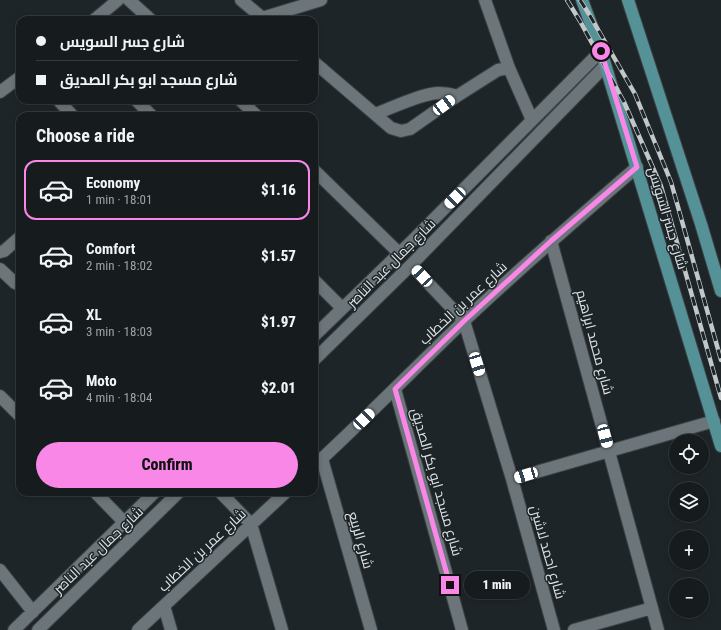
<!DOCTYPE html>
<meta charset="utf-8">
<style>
body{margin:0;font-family:"Roboto Condensed",Cairo,sans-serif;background:#1f2527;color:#f1f3f6;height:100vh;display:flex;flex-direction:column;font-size:15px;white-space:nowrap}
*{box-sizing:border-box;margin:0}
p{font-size:13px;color:#9ea1a4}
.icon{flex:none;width:22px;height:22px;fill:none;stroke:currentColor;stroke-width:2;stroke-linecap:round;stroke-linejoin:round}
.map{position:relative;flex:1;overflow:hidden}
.details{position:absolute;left:16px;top:112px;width:302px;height:384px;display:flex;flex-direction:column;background:#161c1e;border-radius:12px;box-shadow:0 2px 6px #0003,0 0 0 1px #353a3c}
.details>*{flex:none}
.hud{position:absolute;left:16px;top:16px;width:302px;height:88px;border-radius:12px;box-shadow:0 2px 6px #0003,0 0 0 1px #353a3c;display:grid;align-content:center;height:88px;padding:0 20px;background:#161c1e}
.controls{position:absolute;left:669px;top:434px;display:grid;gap:8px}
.controls a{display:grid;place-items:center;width:40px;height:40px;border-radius:50%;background:#161c1e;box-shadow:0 2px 6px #0003,0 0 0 1px #353a3c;font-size:20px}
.end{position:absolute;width:18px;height:18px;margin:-9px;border:5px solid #f987e8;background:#111;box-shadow:0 0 0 2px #111}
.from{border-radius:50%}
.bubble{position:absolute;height:28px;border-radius:14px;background:#161c1e;box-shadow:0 2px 6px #0003,0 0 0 1px #353a3c;font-size:13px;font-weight:800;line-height:28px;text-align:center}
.car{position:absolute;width:12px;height:24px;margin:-12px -6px;border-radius:5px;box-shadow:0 0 3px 1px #0007;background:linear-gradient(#fff 24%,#345 0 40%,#fff 0 76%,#345 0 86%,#fff 0)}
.hud b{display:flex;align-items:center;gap:14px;height:38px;font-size:15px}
.hud b+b{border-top:1px solid #353a3c}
.hud i{width:10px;height:10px;background:#f1f3f6}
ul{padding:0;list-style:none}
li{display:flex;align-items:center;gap:12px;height:60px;margin:0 8px 6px;padding:0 12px;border:2px solid transparent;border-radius:12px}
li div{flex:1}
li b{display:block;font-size:15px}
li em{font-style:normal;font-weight:800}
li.current{border-color:#f987e8}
li>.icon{width:36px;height:36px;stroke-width:1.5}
h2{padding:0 20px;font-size:18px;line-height:48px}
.button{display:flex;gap:8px;margin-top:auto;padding:8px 20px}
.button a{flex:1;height:46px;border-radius:24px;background:#f987e8;color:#111;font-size:16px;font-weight:800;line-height:46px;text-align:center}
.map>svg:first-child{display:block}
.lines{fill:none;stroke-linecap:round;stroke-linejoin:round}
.street-casing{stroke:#3c4144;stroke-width:14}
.primary-casing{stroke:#3c4144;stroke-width:14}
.street{stroke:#6c7579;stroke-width:12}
.primary{stroke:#559297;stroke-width:12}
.rail-casing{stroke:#c2c7c9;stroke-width:4.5}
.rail{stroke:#1e2528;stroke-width:3;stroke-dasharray:9;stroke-linecap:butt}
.route{stroke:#f987e8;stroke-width:5}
.labels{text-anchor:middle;stroke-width:3;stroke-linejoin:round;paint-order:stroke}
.street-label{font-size:14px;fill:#dfe4e6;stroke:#1e2528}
</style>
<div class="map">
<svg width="721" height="630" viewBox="0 0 721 630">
<rect width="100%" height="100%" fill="#1e2528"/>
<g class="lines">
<defs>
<path id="street" d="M 129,0 L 151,20
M 241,0 L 265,20
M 485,0 L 509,68 L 532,120
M 262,18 L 321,0
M 94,20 L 118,0
M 314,62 L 391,128 L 401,131 L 410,129 L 457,96 L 498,70 L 509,68
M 0,92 L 20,77
M 58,100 L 73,116
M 136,100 L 152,116
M 240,100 L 257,116
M 375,114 C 392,108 420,94 438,93 C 445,93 451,94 457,96
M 314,170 L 399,253
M 551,241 L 658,630
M 0,252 L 4,251 L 20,237
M 411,265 L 464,321 L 512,479 L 554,630
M 0,269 L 15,283 L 20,285
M 314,280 L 342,308
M 314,336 L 411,242 L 601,51
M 314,360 L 411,265 L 605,66
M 395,389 L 462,630
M 0,396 L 20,416
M 322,459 L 371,630
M 314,466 C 365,419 414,369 464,321 C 520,268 578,218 637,167
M 512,479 L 714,421
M 95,492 L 124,522
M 220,492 L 251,524 L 282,630
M 0,570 L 33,612
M 164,606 L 171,630
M 14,630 L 155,492
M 38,630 L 179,492
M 138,630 L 286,492
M 574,630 L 652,608"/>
<path id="primary" d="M 582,0 L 601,51 L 721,446
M 628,0 L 701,224 L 721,291"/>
</defs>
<use href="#street" class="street-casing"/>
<use href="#primary" class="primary-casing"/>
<use href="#street" class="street"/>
<use href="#primary" class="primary"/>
<defs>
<path id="rail" d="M 567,0 L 580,21 L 624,102 L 661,186 L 721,398
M 580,0 L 589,14 L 635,94 L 671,182 L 721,360"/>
</defs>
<use href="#rail" class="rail-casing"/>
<use href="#rail" class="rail"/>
</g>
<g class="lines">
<path class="route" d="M 450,585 L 395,389 L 464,321 L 551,241 L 637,167 L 601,51"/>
</g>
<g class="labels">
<g class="street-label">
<text transform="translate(668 218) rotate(73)" y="5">شارع جسر السويس</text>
<text transform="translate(391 263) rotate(-45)" y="5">شارع جمال عبد الناصر</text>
<text transform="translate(463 303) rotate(-43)" y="5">شارع عمر بن الخطاب</text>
<text transform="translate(595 342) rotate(75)" y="5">شارع محمد ابراهيم</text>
<text transform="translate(437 482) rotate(74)" y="5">شارع مسجد ابو بكر الصديق</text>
<text transform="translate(361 540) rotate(74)" y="5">شارع الربيع</text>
<text transform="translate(98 550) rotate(-44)" y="5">شارع جمال عبد الناصر</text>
<text transform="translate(202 550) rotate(-43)" y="5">شارع عمر بن الخطاب</text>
<text transform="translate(548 552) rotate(74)" y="5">شارع احمد لاشين</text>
</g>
</g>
</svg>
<div class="controls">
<a><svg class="icon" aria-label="locate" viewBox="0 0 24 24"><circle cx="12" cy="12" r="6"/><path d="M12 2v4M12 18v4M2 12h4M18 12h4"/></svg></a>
<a><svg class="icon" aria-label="layers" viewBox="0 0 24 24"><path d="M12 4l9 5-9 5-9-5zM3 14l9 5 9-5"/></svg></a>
<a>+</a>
<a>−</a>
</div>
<i class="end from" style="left:601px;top:51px"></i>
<i class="end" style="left:450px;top:585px"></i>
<div class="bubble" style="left:464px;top:571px;width:66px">1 min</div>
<i class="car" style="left:444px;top:105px;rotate:53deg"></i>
<i class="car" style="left:455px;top:198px;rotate:225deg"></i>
<i class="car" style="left:422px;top:276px;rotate:317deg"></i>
<i class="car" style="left:477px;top:364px;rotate:163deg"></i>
<i class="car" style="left:364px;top:419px;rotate:46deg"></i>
<i class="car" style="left:605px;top:436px;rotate:165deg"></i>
<i class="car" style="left:526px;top:475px;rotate:253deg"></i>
<div class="hud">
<b><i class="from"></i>شارع جسر السويس</b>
<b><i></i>شارع مسجد ابو بكر الصديق</b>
</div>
<section class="details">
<h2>Choose a ride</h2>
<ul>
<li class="current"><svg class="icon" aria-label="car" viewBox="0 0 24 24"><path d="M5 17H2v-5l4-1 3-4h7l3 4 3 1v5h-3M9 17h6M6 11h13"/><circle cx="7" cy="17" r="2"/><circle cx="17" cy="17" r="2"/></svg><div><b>Economy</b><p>1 min · 18:01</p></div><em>$1.16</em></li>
<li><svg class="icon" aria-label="car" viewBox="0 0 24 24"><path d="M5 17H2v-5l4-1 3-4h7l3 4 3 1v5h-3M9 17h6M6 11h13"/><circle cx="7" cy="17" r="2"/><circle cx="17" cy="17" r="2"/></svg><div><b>Comfort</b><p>2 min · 18:02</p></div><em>$1.57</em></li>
<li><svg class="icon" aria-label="car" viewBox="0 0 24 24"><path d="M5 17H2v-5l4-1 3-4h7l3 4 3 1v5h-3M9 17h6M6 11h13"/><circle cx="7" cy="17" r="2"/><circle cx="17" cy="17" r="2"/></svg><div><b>XL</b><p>3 min · 18:03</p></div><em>$1.97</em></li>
<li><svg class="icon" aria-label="car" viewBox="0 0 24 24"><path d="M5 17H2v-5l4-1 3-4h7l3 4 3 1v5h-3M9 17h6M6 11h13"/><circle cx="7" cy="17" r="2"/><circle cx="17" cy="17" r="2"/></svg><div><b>Moto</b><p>4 min · 18:04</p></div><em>$2.01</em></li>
</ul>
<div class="button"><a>Confirm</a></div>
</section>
</div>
